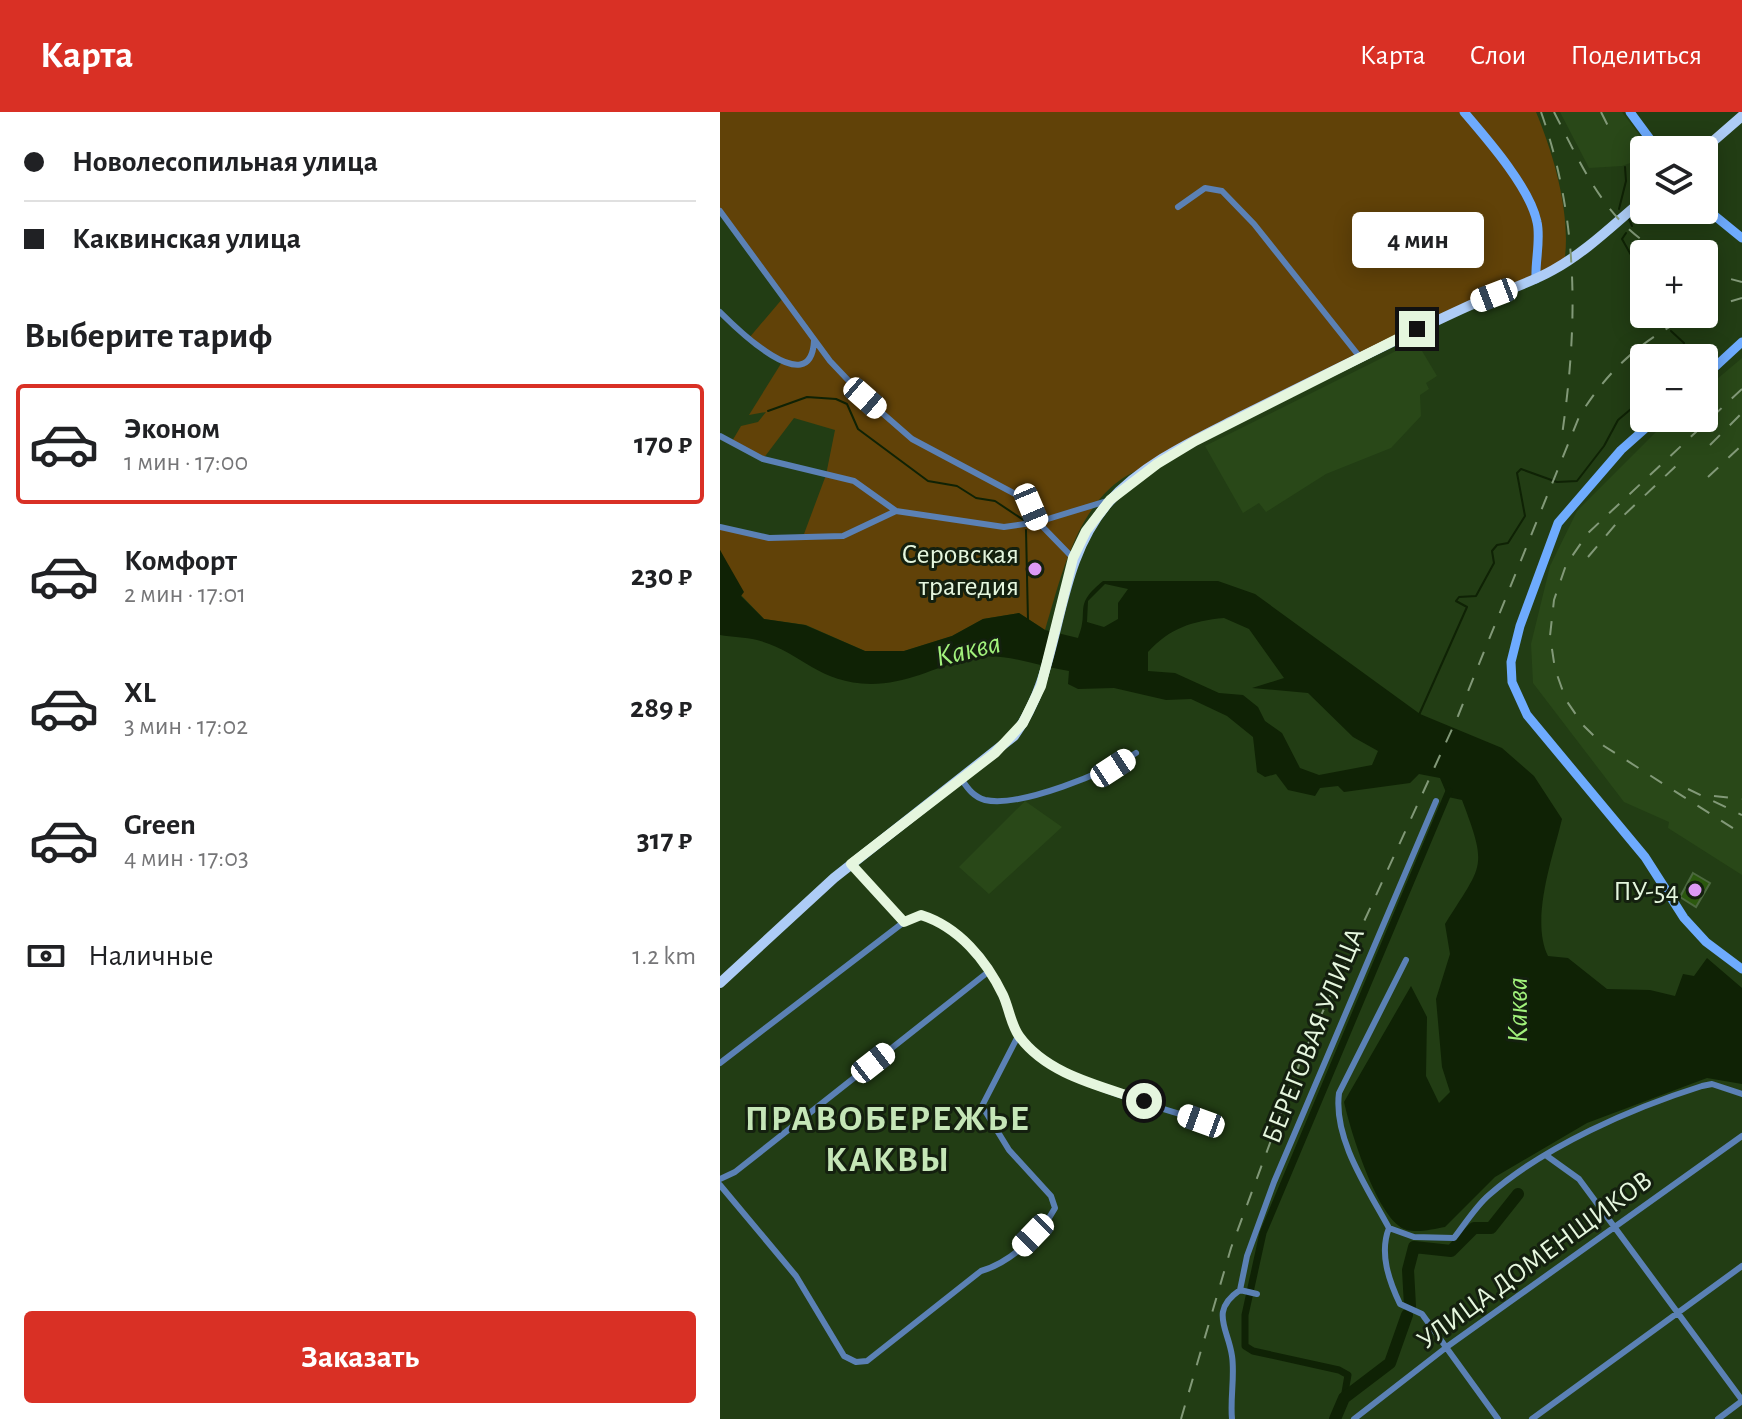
<!DOCTYPE html>
<html lang="ru">
<meta charset="utf-8">
<style>
body{margin:0;font-family:"Alegreya Sans",sans-serif;background:#f6f6f6;color:#202124;height:100vh;display:flex;flex-direction:column;font-size:30px;white-space:nowrap}
*{box-sizing:border-box;margin:0}
p{font-size:26px;color:#757577}
.icon{flex:none;width:44px;height:44px;fill:none;stroke:currentColor;stroke-width:2;stroke-linecap:round;stroke-linejoin:round}
.map{position:relative;flex:1;overflow:hidden}
.details{display:flex;flex-direction:column;background:#fff;width:720px}
.details>*{flex:none}
.banner{display:grid;align-content:center;height:176px;padding:0 24px;background:#fff}
.fabs{position:absolute;left:910px;top:24px;display:grid;gap:16px}
.fabs a{display:grid;place-items:center;width:88px;height:88px;border-radius:8px;background:#fff;box-shadow:0 4px 20px #0003;font-size:40px}
.end{position:absolute;width:36px;height:36px;margin:-18px;border:10px solid #e5f6de;background:#111;box-shadow:0 0 0 4px #111}
.from{border-radius:50%}
.bubble{position:absolute;height:56px;border-radius:8px;background:#fff;box-shadow:0 4px 20px #0003;font-size:26px;font-weight:600;line-height:56px;text-align:center}
.car{position:absolute;width:24px;height:48px;margin:-24px -12px;border-radius:10px;box-shadow:0 0 6px 2px #0007;background:linear-gradient(#fff 24%,#345 0 40%,#fff 0 76%,#345 0 86%,#fff 0)}
.banner b{display:flex;align-items:center;gap:28px;height:76px;font-size:30px}
.banner b+b{border-top:2px solid #e0e0e0}
.banner i{width:20px;height:20px;background:#202124}
ul{padding:0;list-style:none}
li{display:flex;align-items:center;gap:24px;height:120px;margin:0 16px 12px;padding:0 8px;border:4px solid transparent;border-radius:8px}
li div{flex:1}
li b{display:block;font-size:30px}
li em{font-style:normal;font-weight:600}
li.selected{border-color:#d93025}
li>.icon{width:72px;height:72px;stroke-width:1.5}
h2{padding:0 24px;font-size:36px;line-height:96px}
.pay{display:flex;align-items:center;gap:20px;height:88px;padding:0 24px;font-size:30px}
.pay p{margin-inline-start:auto}
.cta{display:flex;gap:16px;margin-top:auto;padding:16px 24px}
.cta a{flex:1;height:92px;border-radius:8px;background:#d93025;color:#fff;font-size:32px;font-weight:600;line-height:92px;text-align:center}
header{display:flex;align-items:center;gap:48px;box-sizing:border-box;height:112px;padding:0 40px;background:#d93025;color:#fff}
header strong{font-size:38px}
nav{display:flex;gap:44px;margin-inline-start:auto;font-size:28px}
main{display:flex;flex:1;min-height:0}
.map>svg:first-child{display:block}
.built{fill:#294818}
.green{fill:#614208}
.water{fill:#0f2205;fill-rule:evenodd}
.lines{fill:none;stroke-linecap:round;stroke-linejoin:round}
.stream{stroke:#0f2205;stroke-width:2}
.canal{stroke:#0f2205;stroke-width:7}
.river{stroke:#0f2205;stroke-width:12}
.building{fill:#2b580e;stroke:#4c683f;stroke-width:2}
.street{stroke:#5b81b5;stroke-width:6}
.secondary{stroke:#6eabfe;stroke-width:9}
.primary{stroke:#adccf6;stroke-width:10}
.rail{stroke:#829978;stroke-width:2;stroke-dasharray:14 14;stroke-linecap:butt}
.route{stroke:#e5f6de;stroke-width:10}
.poi-dot{fill:#dc99f5;stroke:#14200f;stroke-width:3}
.labels{text-anchor:middle;stroke-width:6;stroke-linejoin:round;paint-order:stroke}
.poi-label{font-size:28px;fill:#e5f6de;stroke:#14200f;text-anchor:end}
.street-label{font-size:28px;fill:#e5f6de;stroke:#14200f}
.water-label{font-size:30px;font-style:italic;fill:#a2f27c;stroke:#14200f}
.district-label{font-size:36px;font-weight:bold;letter-spacing:2px;fill:#c5e6b7;stroke:#14200f}
</style>
<header>
<strong>Карта</strong>
<nav><a>Карта</a><a>Слои</a><a>Поделиться</a></nav>
</header>
<main>
<section class="details">
<div class="banner">
<b><i class="from"></i>Новолесопильная улица</b>
<b><i></i>Каквинская улица</b>
</div>
<h2>Выберите тариф</h2>
<ul>
<li class="selected"><svg class="icon" aria-label="car" viewBox="0 0 24 24"><path d="M5 17H2v-5l4-1 3-4h7l3 4 3 1v5h-3M9 17h6M6 11h13"/><circle cx="7" cy="17" r="2"/><circle cx="17" cy="17" r="2"/></svg><div><b>Эконом</b><p>1 мин · 17:00</p></div><em>170 ₽</em></li>
<li><svg class="icon" aria-label="car" viewBox="0 0 24 24"><path d="M5 17H2v-5l4-1 3-4h7l3 4 3 1v5h-3M9 17h6M6 11h13"/><circle cx="7" cy="17" r="2"/><circle cx="17" cy="17" r="2"/></svg><div><b>Комфорт</b><p>2 мин · 17:01</p></div><em>230 ₽</em></li>
<li><svg class="icon" aria-label="car" viewBox="0 0 24 24"><path d="M5 17H2v-5l4-1 3-4h7l3 4 3 1v5h-3M9 17h6M6 11h13"/><circle cx="7" cy="17" r="2"/><circle cx="17" cy="17" r="2"/></svg><div><b>XL</b><p>3 мин · 17:02</p></div><em>289 ₽</em></li>
<li><svg class="icon" aria-label="car" viewBox="0 0 24 24"><path d="M5 17H2v-5l4-1 3-4h7l3 4 3 1v5h-3M9 17h6M6 11h13"/><circle cx="7" cy="17" r="2"/><circle cx="17" cy="17" r="2"/></svg><div><b>Green</b><p>4 мин · 17:03</p></div><em>317 ₽</em></li>
</ul>
<div class="pay"><svg class="icon" aria-label="cash" viewBox="0 0 24 24"><path d="M3 7h18v10H3z"/><circle cx="12" cy="12" r="2"/></svg>Наличные<p>1.2 km</p></div>
<div class="cta"><a>Заказать</a></div>
</section>
<div class="map">
<svg width="1022" height="1307" viewBox="0 0 1022 1307">
<rect width="100%" height="100%" fill="#223d14"/>
<path class="built" d="M 840,0 L 902,0 L 931,38 L 924,38 L 924,46 L 902,54 L 869,56 Z
M 696,229 L 717,264 L 706,271 L 709,277 L 700,283 L 701,304 L 671,336 L 606,362 L 546,400 L 539,391 L 523,401 L 485,334 Z
M 1022,246 L 1022,763 L 948,716 L 949,710 L 904,690 L 813,571 L 811,532 L 830,454 L 857,399 L 950,306 L 984,306 L 984,278 Z
M 305,689 L 342,715 L 269,782 L 239,755 Z"/>
<path class="green" d="M 0,0 L 816,0 C 834,43 852,105 844,152 L 754,191 L 437,352 C 362,368 344,455 325,518 L 299,501 L 263,507 L 232,524 L 184,539 L 145,539 L 86,513 L 44,507 L 21,483 L 0,438 L 0,415 L 49,426 L 84,422 L 106,363 L 115,318 L 74,306 L 43,347 L 11,331 L 21,314 L 38,310 L 46,300 L 29,303 L 62,250 L 29,226 L 63,186 L 0,99 Z"/>
<path class="water" d="M 0,438 L 24,480 L 21,484 L 44,507 L 85,513 L 145,539 L 184,539 L 232,524 L 263,507 L 299,501 L 325,518 L 358,526 C 370,497 352,494 383,469 L 498,469 L 535,482 L 700,602 L 782,636 L 814,664 L 842,707 C 833,745 810,807 828,844 L 848,846 L 887,877 L 930,878 L 955,884 L 963,862 L 974,864 L 987,846 L 1022,876 L 1022,972 L 987,966 L 867,1011 L 775,1065 L 725,1115 C 714,1117 698,1121 687,1118 C 658,1111 630,1017 624,990 L 691,874 L 707,905 L 706,964 L 719,991 L 730,980 L 722,955 L 716,887 L 730,842 L 725,812 C 763,751 768,757 742,688 L 728,685 L 720,666 L 699,662 L 690,671 L 624,680 L 618,674 L 600,676 L 595,684 L 568,678 L 556,662 L 545,665 L 537,660 L 533,625 L 507,604 L 471,587 L 446,588 L 394,576 L 358,577 L 348,572 L 349,559 C 315,554 281,538 246,547 C 214,556 186,572 151,572 C 97,571 80,539 37,528 C 25,525 12,525 0,523 ZM 385,472 L 408,477 L 398,491 L 398,507 L 384,515 L 367,510 L 368,489 ZM 504,506 L 529,517 L 564,566 L 532,576 L 588,581 L 633,625 L 658,639 L 652,653 L 599,663 L 580,656 L 562,621 L 545,609 L 538,595 L 523,583 L 499,581 L 455,561 L 428,559 L 428,540 C 450,516 472,509 504,506 Z"/>
<g class="lines">
<path class="stream" d="M 899,97 L 906,69 L 905,55
M 909,107 L 912,114
M 906,121 L 902,127 L 924,166
M 941,202 L 945,213
M 951,219 L 964,231 L 961,246
M 48,299 L 87,285 L 116,287 L 127,292 L 138,317 L 208,369 L 237,374 L 256,386 L 275,389 L 305,409
M 306,418 L 308,509
M 699,603 L 747,495 L 736,489 L 739,485 L 756,484 L 774,451 L 772,439 L 777,433 L 788,431 L 805,404 L 797,361 L 801,357 L 837,370 L 857,369 L 884,334 L 898,308 L 924,286"/>
<path class="canal" d="M 624,1286 L 628,1263 L 619,1258 L 533,1239 L 525,1234 L 525,1203 L 543,1121 L 729,679"/>
<path class="river" d="M 690,1194 L 688,1158 L 694,1135 L 731,1139 L 754,1116 L 771,1116 L 798,1082
M 615,1307 L 624,1286 L 670,1251 L 687,1203"/>
</g>
<path class="building" d="M 973,761 L 990,771 L 976,795 L 960,785 Z"/>
<g class="lines">
<path class="street" d="M 458,95 L 485,76 L 502,79 L 534,112 L 639,244
M 0,99 L 110,249 L 145,286 L 192,327 L 299,384 L 311,395 L 318,410 L 353,446
M 0,200 C 16,216 91,290 94,229
M 0,324 L 43,347 L 134,369 L 176,399 L 284,415 L 318,410 L 390,388
M 0,415 L 49,426 L 123,424 L 176,399
M 242,668 C 248,677 254,685 265,688 C 300,696 387,660 416,641
M 131,752 L 184,810
M 686,848 L 619,981 C 613,1027 648,1077 669,1116 C 659,1141 669,1169 680,1192 L 702,1202 L 778,1307
M 0,951 L 184,810 L 201,803 C 239,815 270,850 285,887 C 289,899 292,916 301,926 C 345,975 421,988 481,1009
M 827,1044 L 859,1067 L 1022,1288
M 0,1067 L 15,1060 L 268,860
M 0,1073 L 76,1164 L 124,1244 L 136,1250 L 147,1249 L 261,1159 C 290,1151 321,1122 335,1096 L 331,1084 L 289,1038 L 262,994 L 298,924
M 669,1116 L 694,1125 L 734,1126 C 745,1112 756,1094 769,1083 C 825,1034 912,996 982,974 L 992,972 L 1022,982
M 520,1178 L 527,1144 L 554,1070 L 716,689
M 512,1307 C 510,1286 515,1264 512,1244 C 508,1216 489,1199 520,1178 L 537,1182
M 634,1307 L 728,1234 L 1022,1024
M 812,1307 L 1022,1154
M 998,1307 L 1022,1289"/>
<path class="secondary" d="M 744,0 C 768,28 810,76 817,110 C 821,127 815,149 816,167
M 910,0 L 938,38
M 984,95 L 1022,126
M 984,265 L 1022,230
M 937,306 L 901,338 L 838,411 L 800,514 L 791,550 L 792,570 L 807,603 L 925,745 L 964,806 L 986,830 L 1022,857"/>
<path class="primary" d="M 983,38 L 1022,4
M 0,871 L 114,766 L 294,624 C 345,554 330,459 388,391 C 422,352 475,328 520,305 C 594,268 668,231 744,196 C 773,182 805,174 833,158 C 866,140 895,111 924,87"/>
<path class="rail" d="M 821,0 C 860,111 858,216 841,330
M 834,0 C 862,54 887,115 946,142
M 881,0 L 891,20
M 984,160 L 1022,170
M 984,197 L 1022,186
M 1022,277 L 868,421 L 846,453 L 834,488 L 830,524 L 835,557 L 846,588 L 863,613 L 884,634 L 1022,722
M 990,333 L 1022,301
M 988,365 L 1022,333
M 868,445 L 901,406 L 958,352
M 968,677 L 1022,703
M 994,684 L 1022,687
M 461,1307 L 511,1136 L 582,945 L 738,604 L 859,305 C 888,257 924,226 974,202"/>
</g>
<g class="lines">
<path class="route" d="M 424,989 C 381,974 327,963 299,924 C 291,913 289,896 283,883 C 266,848 239,815 201,803 L 184,810 L 131,752 L 275,641 L 303,611 L 321,574 L 353,446 L 366,419 L 390,388 L 437,352 L 475,329 L 697,217"/>
</g>
<g class="poi-dot">
<circle cx="315" cy="457" r="8"/>
<circle cx="975" cy="778" r="8"/>
</g>
<g class="labels">
<g class="poi-label">
<text x="299" y="451">Серовская<tspan x="299" dy="32">трагедия</tspan></text>
<text x="959" y="788">ПУ-54</text>
</g>
<g class="street-label">
<text transform="translate(592 923) rotate(-68)" y="10">БЕРЕГОВАЯ УЛИЦА</text>
<text transform="translate(814 1147) rotate(-36)" y="10">УЛИЦА ДОМЕНЩИКОВ</text>
</g>
<g class="water-label">
<text transform="translate(248 537) rotate(-13)" y="10">Каква</text>
<text transform="translate(797 898) rotate(-90)" y="10">Каква</text>
</g>
<g class="district-label">
<text x="168" y="1018">ПРАВОБЕРЕЖЬЕ<tspan x="168" dy="41">КАКВЫ</tspan></text>
</g>
</g>
</svg>
<div class="fabs">
<a><svg class="icon" aria-label="layers" viewBox="0 0 24 24"><path d="M12 4l9 5-9 5-9-5zM3 14l9 5 9-5"/></svg></a>
<a>+</a>
<a>−</a>
</div>
<i class="end from" style="left:424px;top:989px"></i>
<i class="end" style="left:697px;top:217px"></i>
<div class="bubble" style="left:632px;top:100px;width:132px">4 мин</div>
<i class="car" style="left:774px;top:183px;rotate:249deg"></i>
<i class="car" style="left:145px;top:286px;rotate:131deg"></i>
<i class="car" style="left:311px;top:395px;rotate:157deg"></i>
<i class="car" style="left:393px;top:656px;rotate:57deg"></i>
<i class="car" style="left:153px;top:951px;rotate:52deg"></i>
<i class="car" style="left:481px;top:1009px;rotate:290deg"></i>
<i class="car" style="left:313px;top:1123px;rotate:224deg"></i>
</div>
</main>
